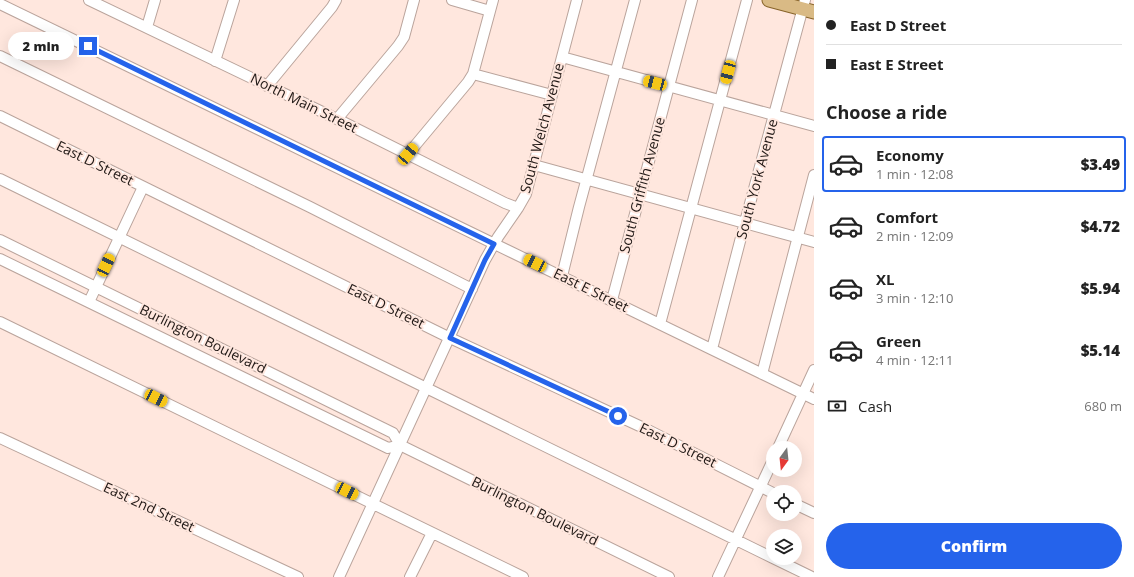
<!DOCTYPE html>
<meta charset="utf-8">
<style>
body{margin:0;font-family:"Open Sans",sans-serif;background:#f2f2f2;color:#222;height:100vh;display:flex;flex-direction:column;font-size:15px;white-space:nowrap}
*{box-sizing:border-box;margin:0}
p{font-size:13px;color:#767676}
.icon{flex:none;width:22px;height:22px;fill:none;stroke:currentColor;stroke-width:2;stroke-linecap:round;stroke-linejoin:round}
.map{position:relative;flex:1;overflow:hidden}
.side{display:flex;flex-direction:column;background:#fff;width:320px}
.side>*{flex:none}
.hud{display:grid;align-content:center;height:88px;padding:0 12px;background:#fff}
.needle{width:26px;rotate:195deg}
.controls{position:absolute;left:766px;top:441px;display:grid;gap:8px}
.controls a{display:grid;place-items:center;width:36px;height:36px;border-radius:50%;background:#fff;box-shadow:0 4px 16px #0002;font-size:20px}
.end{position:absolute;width:18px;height:18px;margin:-9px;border:5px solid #2563eb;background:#fff;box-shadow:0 0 0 2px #fff}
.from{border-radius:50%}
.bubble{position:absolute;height:28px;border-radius:14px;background:#fff;box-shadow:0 4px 16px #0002;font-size:13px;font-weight:800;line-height:28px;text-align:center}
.car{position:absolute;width:12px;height:24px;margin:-12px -6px;border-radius:5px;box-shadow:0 0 3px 1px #0007;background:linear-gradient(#f5c518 24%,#345 0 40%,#f5c518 0 76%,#345 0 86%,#f5c518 0)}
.hud b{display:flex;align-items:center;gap:14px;height:38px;font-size:15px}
.hud b+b{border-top:1px solid #e0e0e0}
.hud i{width:10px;height:10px;background:#222}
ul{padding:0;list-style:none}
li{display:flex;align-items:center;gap:12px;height:56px;margin:0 8px 6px;padding:0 4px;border:2px solid transparent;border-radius:4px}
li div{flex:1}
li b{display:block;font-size:15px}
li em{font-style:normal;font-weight:800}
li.current{border-color:#2563eb}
li>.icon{width:36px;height:36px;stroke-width:1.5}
h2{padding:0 12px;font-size:18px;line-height:48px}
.pay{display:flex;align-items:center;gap:10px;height:44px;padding:0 12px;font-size:15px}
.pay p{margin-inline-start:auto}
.action{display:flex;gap:8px;margin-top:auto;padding:8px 12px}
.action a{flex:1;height:46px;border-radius:24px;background:#2563eb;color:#fff;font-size:16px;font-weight:800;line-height:46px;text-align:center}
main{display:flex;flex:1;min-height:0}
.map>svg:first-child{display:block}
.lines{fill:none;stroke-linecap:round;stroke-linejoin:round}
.minor-casing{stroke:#baa49c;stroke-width:12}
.major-casing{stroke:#876329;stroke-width:15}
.minor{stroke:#fff;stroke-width:10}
.major{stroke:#d9ba85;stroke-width:13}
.route{stroke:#2563eb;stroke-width:5}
.labels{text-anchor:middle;stroke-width:4;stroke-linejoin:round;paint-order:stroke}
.street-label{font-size:14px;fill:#201815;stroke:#ffe7de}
</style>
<main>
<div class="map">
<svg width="814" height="577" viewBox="0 0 814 577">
<rect width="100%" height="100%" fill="#ffe7de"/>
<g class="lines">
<defs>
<path id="minor" d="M 89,0 L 337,119 L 505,203 L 518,208
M 452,0 L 490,11
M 0,4 L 814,399
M 147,27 L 155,0
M 0,56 L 310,207 L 472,289
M 562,57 L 814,126
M 215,61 L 234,0
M 473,74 L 552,95
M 267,86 L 332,7 L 336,0
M 0,116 L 450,338 L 646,429 L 773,493
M 337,119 L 398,46 L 404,37 L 414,0
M 408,154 L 468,82 L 473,74 L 493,0
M 534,165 L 814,242
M 0,179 L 773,558
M 0,240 L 393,433 L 400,445 L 669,577
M 0,259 L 388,448 L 400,445
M 562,276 L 579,207 L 635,0
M 612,300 L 692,0
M 89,302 L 143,187
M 0,322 L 523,577
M 660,324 L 747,0
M 712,349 L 745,222 L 805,0
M 762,374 L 814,175
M 0,438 L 298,577
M 778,448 L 814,370
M 795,504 L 814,513
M 773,558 L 812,577
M 339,577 L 485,260 L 498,237 L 518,208 L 526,194 L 577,0
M 410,577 L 432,533
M 718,577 L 773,460"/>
<path id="major" d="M 769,0 L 814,12"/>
</defs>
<use href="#minor" class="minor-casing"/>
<use href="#major" class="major-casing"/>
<use href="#minor" class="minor"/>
<use href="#major" class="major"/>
</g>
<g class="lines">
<path class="route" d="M 88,46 L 494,244 L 485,260 L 450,338 L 618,416"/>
</g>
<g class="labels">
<g class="street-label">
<text transform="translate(304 103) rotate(26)" y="5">North Main Street</text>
<text transform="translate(542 128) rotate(-75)" y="5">South Welch Avenue</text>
<text transform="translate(95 163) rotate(26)" y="5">East D Street</text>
<text transform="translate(757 179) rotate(-75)" y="5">South York Avenue</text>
<text transform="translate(642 185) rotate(-75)" y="5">South Griffith Avenue</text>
<text transform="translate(591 290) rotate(26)" y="5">East E Street</text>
<text transform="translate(386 306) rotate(26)" y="5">East D Street</text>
<text transform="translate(203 339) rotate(26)" y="5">Burlington Boulevard</text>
<text transform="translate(678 445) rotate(26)" y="5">East D Street</text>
<text transform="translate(149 507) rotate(25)" y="5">East 2nd Street</text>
<text transform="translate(535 511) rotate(26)" y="5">Burlington Boulevard</text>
</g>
</g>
</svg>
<div class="controls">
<a><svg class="needle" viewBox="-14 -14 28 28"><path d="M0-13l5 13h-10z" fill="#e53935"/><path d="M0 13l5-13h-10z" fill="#767676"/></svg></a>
<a><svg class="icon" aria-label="locate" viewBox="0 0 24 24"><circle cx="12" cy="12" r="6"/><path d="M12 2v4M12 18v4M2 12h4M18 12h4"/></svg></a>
<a><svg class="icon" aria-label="layers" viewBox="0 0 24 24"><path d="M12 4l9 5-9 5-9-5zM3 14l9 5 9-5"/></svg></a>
</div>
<i class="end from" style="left:618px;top:416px"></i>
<i class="end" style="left:88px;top:46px"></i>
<div class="bubble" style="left:8px;top:32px;width:66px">2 min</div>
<i class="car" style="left:728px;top:72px;rotate:195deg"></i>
<i class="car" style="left:655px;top:83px;rotate:285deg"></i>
<i class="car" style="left:408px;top:154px;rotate:40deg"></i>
<i class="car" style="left:535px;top:263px;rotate:296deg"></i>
<i class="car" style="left:106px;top:265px;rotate:25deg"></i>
<i class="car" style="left:156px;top:398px;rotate:116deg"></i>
<i class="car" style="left:347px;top:491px;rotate:116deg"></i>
</div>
<section class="side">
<div class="hud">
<b><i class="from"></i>East D Street</b>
<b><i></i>East E Street</b>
</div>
<h2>Choose a ride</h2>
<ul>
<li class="current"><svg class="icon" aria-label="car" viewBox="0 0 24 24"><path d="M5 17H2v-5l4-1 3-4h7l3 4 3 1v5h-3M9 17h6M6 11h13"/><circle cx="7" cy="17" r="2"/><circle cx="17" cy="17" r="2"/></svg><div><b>Economy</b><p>1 min · 12:08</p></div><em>$3.49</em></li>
<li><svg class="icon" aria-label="car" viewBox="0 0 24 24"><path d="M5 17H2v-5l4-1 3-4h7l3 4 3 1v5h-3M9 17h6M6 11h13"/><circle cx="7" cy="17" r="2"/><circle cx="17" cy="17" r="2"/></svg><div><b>Comfort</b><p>2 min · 12:09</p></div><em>$4.72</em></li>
<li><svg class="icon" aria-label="car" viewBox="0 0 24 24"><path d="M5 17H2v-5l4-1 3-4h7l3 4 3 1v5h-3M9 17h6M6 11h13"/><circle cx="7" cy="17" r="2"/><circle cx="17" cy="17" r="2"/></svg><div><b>XL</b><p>3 min · 12:10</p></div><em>$5.94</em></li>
<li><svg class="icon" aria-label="car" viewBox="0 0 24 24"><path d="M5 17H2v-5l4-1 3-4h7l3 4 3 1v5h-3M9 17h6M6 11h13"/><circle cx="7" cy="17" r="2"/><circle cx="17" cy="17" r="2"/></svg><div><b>Green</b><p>4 min · 12:11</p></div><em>$5.14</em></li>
</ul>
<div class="pay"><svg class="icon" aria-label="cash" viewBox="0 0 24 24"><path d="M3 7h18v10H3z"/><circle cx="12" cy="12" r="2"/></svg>Cash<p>680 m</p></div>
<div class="action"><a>Confirm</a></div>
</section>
</main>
